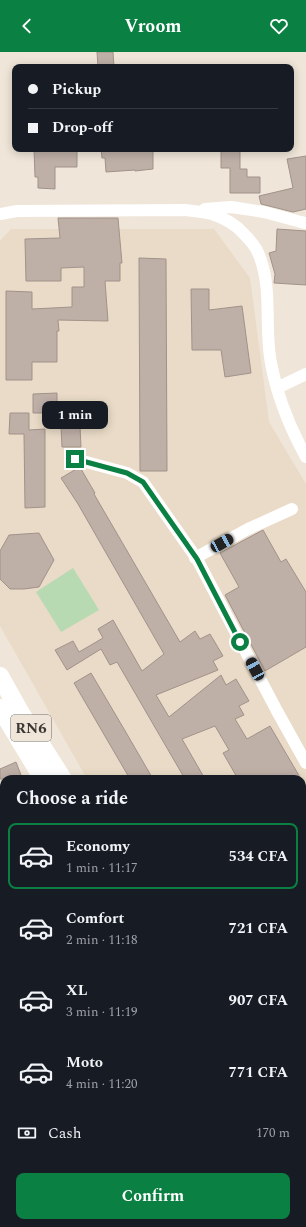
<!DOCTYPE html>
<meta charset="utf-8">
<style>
body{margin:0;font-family:Spectral,serif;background:#20242c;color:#f1f3f6;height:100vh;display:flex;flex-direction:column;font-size:15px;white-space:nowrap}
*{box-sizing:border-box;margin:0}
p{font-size:13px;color:#9ea1a6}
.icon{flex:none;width:22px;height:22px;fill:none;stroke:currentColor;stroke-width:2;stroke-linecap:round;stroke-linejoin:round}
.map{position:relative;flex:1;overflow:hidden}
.drawer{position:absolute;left:0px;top:723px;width:306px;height:452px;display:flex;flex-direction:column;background:#171b24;border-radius:12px 12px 0 0;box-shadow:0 2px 10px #0003}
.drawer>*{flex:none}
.hud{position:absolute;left:12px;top:12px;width:282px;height:88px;border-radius:8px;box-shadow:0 2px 10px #0003;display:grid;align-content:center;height:88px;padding:0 16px;background:#171b24}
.end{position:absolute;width:18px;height:18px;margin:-9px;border:5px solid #0b8043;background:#fff;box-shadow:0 0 0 2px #fff}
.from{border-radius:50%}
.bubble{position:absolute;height:28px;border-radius:8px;background:#171b24;box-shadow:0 2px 10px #0003;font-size:13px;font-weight:700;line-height:28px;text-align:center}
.car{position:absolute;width:12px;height:24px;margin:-12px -6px;border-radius:5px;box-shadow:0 0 3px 1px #0007;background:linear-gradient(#222 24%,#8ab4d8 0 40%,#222 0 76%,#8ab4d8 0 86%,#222 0)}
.hud b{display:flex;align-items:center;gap:14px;height:38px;font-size:15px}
.hud b+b{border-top:1px solid #363941}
.hud i{width:10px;height:10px;background:#f1f3f6}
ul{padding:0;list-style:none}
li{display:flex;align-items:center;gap:12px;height:66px;margin:0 8px 6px;padding:0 8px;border:2px solid transparent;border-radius:8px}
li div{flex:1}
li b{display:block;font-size:15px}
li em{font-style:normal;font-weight:700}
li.selected{border-color:#0b8043}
li>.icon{width:36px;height:36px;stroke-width:1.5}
h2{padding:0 16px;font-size:18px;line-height:48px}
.pay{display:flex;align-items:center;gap:10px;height:44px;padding:0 16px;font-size:15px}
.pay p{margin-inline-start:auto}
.action{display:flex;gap:8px;margin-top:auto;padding:8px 16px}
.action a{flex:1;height:46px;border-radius:8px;background:#0b8043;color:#fff;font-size:16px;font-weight:700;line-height:46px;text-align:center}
header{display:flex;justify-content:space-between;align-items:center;height:52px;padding:0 16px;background:#0b8043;color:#fff;font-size:18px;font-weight:700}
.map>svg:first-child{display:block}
.built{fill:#e9dbc7}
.green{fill:#b7dab2}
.building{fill:#beafa7;stroke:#a1938a}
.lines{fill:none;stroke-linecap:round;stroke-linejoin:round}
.minor{stroke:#fff;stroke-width:12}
.highway{stroke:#fff;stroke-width:18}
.route{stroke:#0b8043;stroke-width:5}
.labels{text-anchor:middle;stroke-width:3;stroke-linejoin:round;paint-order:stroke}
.shield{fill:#efe5d8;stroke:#716b64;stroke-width:1}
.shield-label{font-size:15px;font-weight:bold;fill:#3b3732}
</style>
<header><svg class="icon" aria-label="back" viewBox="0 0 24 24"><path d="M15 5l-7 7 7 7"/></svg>Vroom<svg class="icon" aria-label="heart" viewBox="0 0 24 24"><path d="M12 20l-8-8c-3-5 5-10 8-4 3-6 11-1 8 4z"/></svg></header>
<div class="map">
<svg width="306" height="1175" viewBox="0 0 306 1175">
<rect width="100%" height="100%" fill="#efe5d8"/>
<path class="built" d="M 11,177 L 214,177 L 250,226 L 269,370 L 306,432 L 306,874 L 302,877 L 302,727 L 87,727 L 0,574 L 0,189 Z
M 306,899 L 306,950 L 302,946 L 302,902 Z"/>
<path class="green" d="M 73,516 L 99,558 L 61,580 L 36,540 Z"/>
<path class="building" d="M 97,0 L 113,0 L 114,15 L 98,15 Z
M 34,97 L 77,97 L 77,115 L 55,115 L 55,137 L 38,136 L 38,125 L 35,125 Z
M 101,97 L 153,97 L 153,117 L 135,119 L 135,118 L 106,120 L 105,106 L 102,106 Z
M 221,97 L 240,97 L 240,117 L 247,117 L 247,125 L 260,125 L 260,141 L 230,141 L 230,116 L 221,116 Z
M 306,104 L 306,157 L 293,160 L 261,152 L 259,144 L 293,136 L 287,107 Z
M 58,166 L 118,166 L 122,211 L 120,211 L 120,229 L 105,229 L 108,269 L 58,268 L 59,279 L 57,279 L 57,310 L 32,310 L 32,328 L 6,328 L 6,239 L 32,240 L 32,257 L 72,255 L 72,235 L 84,235 L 84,215 L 61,216 L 61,229 L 26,229 L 25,187 L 60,186 Z
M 277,177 L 306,179 L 306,233 L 274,231 L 275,222 L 269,201 L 276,199 Z
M 139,206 L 166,207 L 167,419 L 140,419 Z
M 191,237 L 209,237 L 209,258 L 242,254 L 251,321 L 225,325 L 221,298 L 192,298 Z
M 57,341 L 57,361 L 33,361 L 33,342 Z
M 10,361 L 29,361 L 29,378 L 45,377 L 45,455 L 25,456 L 24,382 L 9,382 Z
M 61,375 L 80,375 L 81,395 L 62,395 Z
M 78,416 L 81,417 L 95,441 L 94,442 L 180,590 L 195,579 L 200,587 L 210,582 L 223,604 L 213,609 L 218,618 L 156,643 L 169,665 L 221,623 L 226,633 L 236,627 L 249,649 L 239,654 L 244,663 L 235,667 L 247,687 L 270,674 L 301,727 L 238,727 L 223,701 L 229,698 L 215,674 L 182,687 L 205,727 L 185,727 L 117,610 L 110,613 L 101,597 L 67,618 L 55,598 L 73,589 L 79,600 L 103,586 L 98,577 L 113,568 L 142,619 L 164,602 L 78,452 L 61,426 Z
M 263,478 L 281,510 L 286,507 L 306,540 L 306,595 L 265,619 L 225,543 L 239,535 L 220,501 Z
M 39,481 L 54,508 L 39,535 L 24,537 L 10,537 L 0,527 L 0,499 L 9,483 Z
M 91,621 L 124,677 L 153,727 L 130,727 L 74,631 Z
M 16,710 L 21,723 L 12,727 L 0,727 L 0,717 Z"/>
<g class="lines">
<path class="minor" d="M 205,157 L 231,155 L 264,160 L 301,170 L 306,171
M 0,162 L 17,159 L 185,158 C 194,159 204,160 212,162 C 224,166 235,172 243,181 C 249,187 256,194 259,203 C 273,237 264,276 271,311 C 277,344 290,376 306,405
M 277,336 L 306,322
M 75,407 L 127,421 L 143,430 L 197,507 L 277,659 L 306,711
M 195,506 L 248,477 L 292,457
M 0,939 L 4,939
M 0,998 L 4,999
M 0,1096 L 4,1097
M 96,1171 L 96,1175
M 227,1171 L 229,1175
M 301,1171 L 304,1175"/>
<path class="highway" d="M 0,624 L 19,658 L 63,727
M 0,656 L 43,727
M 302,1025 L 306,1030
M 302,1051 L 306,1057"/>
</g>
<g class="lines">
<path class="route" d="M 75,407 L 127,421 L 143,430 L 197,507 L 240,590"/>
</g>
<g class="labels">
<rect class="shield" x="11" y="663" width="40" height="26" rx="3"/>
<g class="shield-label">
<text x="31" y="681">RN6</text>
</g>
</g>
</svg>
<i class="end from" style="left:240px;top:590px"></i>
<i class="end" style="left:75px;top:407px"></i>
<div class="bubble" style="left:42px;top:349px;width:66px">1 min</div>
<i class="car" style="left:222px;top:491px;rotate:61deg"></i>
<i class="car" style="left:255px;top:617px;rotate:332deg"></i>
<div class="hud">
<b><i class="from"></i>Pickup</b>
<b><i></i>Drop-off</b>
</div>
<section class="drawer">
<h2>Choose a ride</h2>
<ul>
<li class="selected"><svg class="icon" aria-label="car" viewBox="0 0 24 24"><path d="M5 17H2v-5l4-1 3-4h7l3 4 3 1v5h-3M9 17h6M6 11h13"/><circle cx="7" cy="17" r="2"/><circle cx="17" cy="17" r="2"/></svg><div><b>Economy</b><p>1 min · 11:17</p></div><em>534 CFA</em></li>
<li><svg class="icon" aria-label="car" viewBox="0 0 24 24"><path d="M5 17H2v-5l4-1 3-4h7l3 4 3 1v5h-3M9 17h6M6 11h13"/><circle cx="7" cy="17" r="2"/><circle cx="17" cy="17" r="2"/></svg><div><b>Comfort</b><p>2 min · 11:18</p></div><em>721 CFA</em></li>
<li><svg class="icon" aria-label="car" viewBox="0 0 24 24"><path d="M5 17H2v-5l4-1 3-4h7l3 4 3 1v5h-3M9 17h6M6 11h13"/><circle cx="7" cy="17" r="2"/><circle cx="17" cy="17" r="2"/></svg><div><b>XL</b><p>3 min · 11:19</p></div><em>907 CFA</em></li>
<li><svg class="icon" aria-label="car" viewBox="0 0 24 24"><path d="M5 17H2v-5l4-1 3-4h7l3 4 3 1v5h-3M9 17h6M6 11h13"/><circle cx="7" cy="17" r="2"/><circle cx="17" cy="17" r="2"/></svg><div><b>Moto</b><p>4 min · 11:20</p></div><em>771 CFA</em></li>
</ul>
<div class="pay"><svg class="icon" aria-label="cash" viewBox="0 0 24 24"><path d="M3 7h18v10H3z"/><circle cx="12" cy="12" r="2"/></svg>Cash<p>170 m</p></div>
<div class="action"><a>Confirm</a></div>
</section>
</div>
